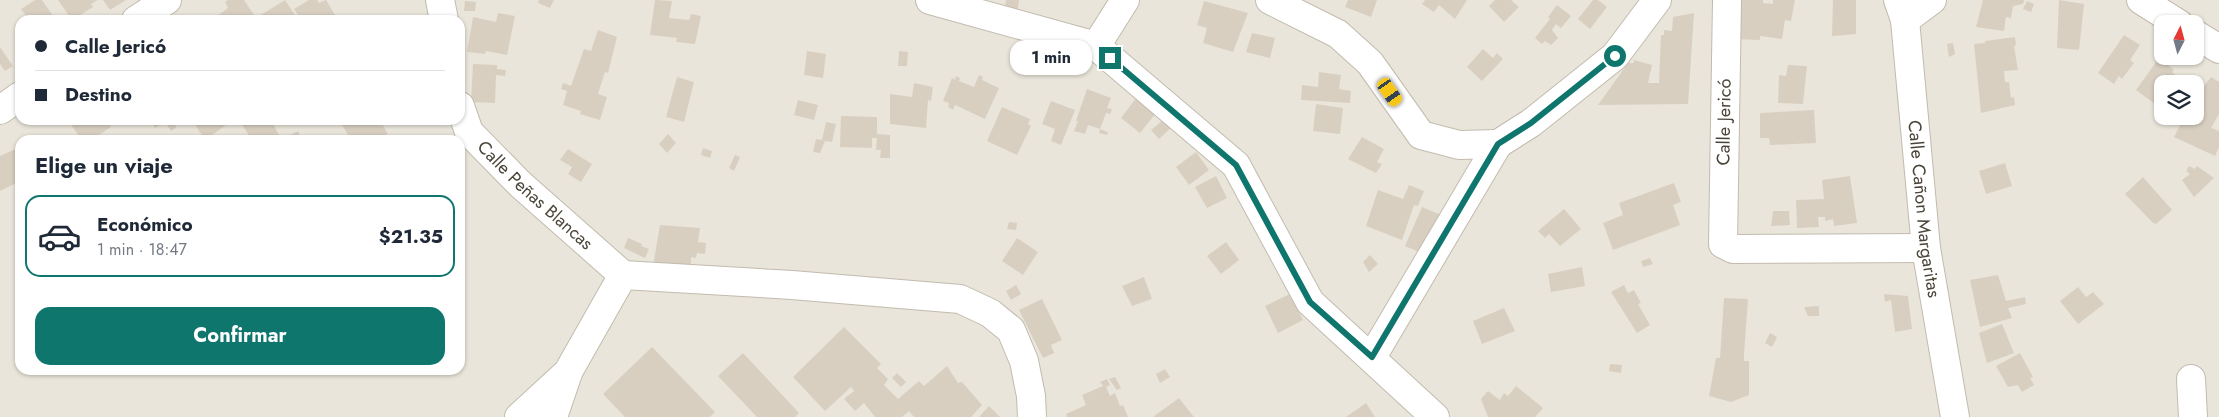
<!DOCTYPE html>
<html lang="es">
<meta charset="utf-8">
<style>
body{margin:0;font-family:Jost,sans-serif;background:#f2f2f3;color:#1f2937;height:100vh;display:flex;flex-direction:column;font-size:19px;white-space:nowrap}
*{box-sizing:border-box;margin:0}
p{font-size:16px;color:#747a83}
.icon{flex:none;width:28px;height:28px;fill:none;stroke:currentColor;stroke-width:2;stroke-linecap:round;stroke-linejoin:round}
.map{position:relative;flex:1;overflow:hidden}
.drawer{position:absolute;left:15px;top:135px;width:450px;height:240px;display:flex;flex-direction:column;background:#fff;border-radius:15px;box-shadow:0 1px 4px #0004}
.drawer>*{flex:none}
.guide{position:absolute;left:15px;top:15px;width:450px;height:110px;border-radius:15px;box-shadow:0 1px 4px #0004;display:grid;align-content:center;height:110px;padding:0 20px;background:#fff}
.needle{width:32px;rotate:6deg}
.tools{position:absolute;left:2154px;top:15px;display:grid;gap:10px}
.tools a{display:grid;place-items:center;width:50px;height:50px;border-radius:10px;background:#fff;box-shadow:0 1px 4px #0004;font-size:25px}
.end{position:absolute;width:22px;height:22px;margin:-11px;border:6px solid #0f766e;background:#fff;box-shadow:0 0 0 2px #fff}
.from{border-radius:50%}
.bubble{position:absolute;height:35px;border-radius:15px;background:#fff;box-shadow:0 1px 4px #0004;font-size:16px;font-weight:700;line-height:35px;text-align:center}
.car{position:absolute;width:15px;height:30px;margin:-15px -8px;border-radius:6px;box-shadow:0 0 4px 1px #0007;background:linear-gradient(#f5c518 24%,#345 0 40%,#f5c518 0 76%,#345 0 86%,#f5c518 0)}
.guide b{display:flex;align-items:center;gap:18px;height:48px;font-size:19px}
.guide b+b{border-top:1px solid #e0e1e3}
.guide i{width:12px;height:12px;background:#1f2937}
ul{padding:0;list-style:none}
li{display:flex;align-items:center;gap:15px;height:82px;margin:0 10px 8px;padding:0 10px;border:2px solid #e0e1e3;border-radius:15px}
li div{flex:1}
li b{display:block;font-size:19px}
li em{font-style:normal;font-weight:700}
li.on{border-color:#0f766e}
li>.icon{width:45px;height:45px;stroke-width:1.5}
h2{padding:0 20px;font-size:22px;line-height:60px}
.action{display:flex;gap:10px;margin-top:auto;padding:10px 20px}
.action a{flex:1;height:58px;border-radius:15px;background:#0f766e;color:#fff;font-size:20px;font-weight:700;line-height:58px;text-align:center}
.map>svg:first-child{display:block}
.residential{fill:#eae5da;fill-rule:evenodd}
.building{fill:#d8cfc1}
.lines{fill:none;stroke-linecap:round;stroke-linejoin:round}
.minor-casing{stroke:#c2bbae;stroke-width:30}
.minor{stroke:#fff;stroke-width:28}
.route{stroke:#0f766e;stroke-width:6}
.labels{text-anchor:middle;stroke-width:4;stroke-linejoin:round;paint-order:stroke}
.street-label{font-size:18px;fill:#4b4439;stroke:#fff}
</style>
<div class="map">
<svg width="2219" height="417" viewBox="0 0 2219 417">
<rect width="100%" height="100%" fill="#f6f3ec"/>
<path class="residential" d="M 0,0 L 2219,0 L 2219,417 L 0,417 ZM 20,20 L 460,20 L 460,120 L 20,120 ZM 2162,24 L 2195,24 L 2195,56 L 2162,56 ZM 2162,84 L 2195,84 L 2195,116 L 2162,116 ZM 20,140 L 460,140 L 460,370 L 20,370 Z"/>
<path class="building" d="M 35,0 L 42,0 L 53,16 L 47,20 L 29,20 L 21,9 Z
M 58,0 L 98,0 L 91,4 L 93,7 L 72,20 Z
M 103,0 L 126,0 L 110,10 Z
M 228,0 L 244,0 L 256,18 L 285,0 L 298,20 L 208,20 L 212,17 L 213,19 L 228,8 L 225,2 Z
M 309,0 L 317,0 L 319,3 L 326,0 L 338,20 L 302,20 L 294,9 Z
M 539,0 L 554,0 L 550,8 L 538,3 Z
M 655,0 L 672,1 L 669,18 L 689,20 L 691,14 L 701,16 L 695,44 L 676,42 L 677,38 L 650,35 Z
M 1006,0 L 1019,0 L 1016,21 L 1003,20 Z
M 1348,0 L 1377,0 L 1371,17 L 1345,7 Z
M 1425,0 L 1467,0 L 1455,19 L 1439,5 L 1434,12 L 1422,4 Z
M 1495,0 L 1511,0 L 1519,7 L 1504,22 L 1489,6 Z
M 1593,0 L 1598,0 L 1607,7 L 1590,29 L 1578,19 Z
M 1734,0 L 1763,0 L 1763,3 L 1773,4 L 1773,0 L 1795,0 L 1791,21 L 1785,20 L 1782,39 L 1760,36 L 1760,40 L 1731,39 Z
M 1833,0 L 1856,0 L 1856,34 L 1832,36 Z
M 1983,0 L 2024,0 L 2023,4 L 2013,6 L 2011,18 L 2006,17 L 2004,31 L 1976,27 Z
M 2059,0 L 2084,4 L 2079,50 L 2057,48 Z
M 465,1 L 476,2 L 475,11 L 464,11 Z
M 1204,1 L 1248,13 L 1233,52 L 1203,43 L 1207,28 L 1197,25 Z
M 2027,1 L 2034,4 L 2031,12 L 2023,9 Z
M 1557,5 L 1571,16 L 1561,28 L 1556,24 L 1552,30 L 1558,38 L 1551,45 L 1545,41 L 1542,44 L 1535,38 L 1550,19 L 1548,17 Z
M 498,13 L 515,16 L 507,55 L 486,51 L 485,54 L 467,52 L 473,17 L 496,22 Z
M 1694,13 L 1688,104 L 1598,105 L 1628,63 L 1634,63 L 1634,60 L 1652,65 L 1648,83 L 1659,83 L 1661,35 L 1664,35 L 1664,30 L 1672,31 L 1673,17 Z
M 598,30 L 617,37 L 608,73 L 605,72 L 598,94 L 607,97 L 600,120 L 580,114 L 581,111 L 563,105 L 567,91 L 561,89 L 563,83 L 571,86 L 584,49 L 591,51 Z
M 1252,33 L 1275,38 L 1270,58 L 1246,52 Z
M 2124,35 L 2140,45 L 2130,60 L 2134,63 L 2122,79 L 2119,76 L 2114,84 L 2098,73 Z
M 2015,37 L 2016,45 L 2014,46 L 2018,70 L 2004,71 L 2005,82 L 2009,82 L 2011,98 L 2014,97 L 2015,105 L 1981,113 L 1974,44 L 1985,43 L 1985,41 Z
M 1953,43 L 1955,54 L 1949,57 L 1947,44 Z
M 0,47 L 13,66 L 5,71 L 0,64 Z
M 1483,49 L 1493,58 L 1497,53 L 1503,59 L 1482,81 L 1467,67 Z
M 807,51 L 826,54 L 823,78 L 804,75 Z
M 899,51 L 908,52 L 907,66 L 898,66 Z
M 2159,58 L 2174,70 L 2172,72 L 2185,84 L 2162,84 L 2162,109 L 2136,90 Z
M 473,64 L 497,65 L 497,69 L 506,70 L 505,76 L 496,75 L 495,103 L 471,102 Z
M 1788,65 L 1807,66 L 1803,104 L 1778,103 L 1779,75 L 1786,76 Z
M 1319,72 L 1341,75 L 1339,89 L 1351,91 L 1350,103 L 1301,100 L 1302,85 L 1318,87 Z
M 979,75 L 983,77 L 982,80 L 999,88 L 985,119 L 955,105 L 953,110 L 948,107 L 949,103 L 943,101 L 952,78 L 955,80 L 956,76 L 960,78 L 959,81 L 974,87 Z
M 677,77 L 694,82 L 684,122 L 666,117 Z
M 2211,77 L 2219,82 L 2219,114 L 2211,128 L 2219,131 L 2219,147 L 2215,156 L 2174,137 L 2185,116 L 2195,116 L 2195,98 Z
M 914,83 L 933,87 L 931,101 L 928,100 L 926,128 L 890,124 L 890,94 L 912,97 Z
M 1087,89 L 1111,98 L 1107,108 L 1112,109 L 1110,114 L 1106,113 L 1100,129 L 1108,132 L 1107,135 L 1099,133 L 1100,129 L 1088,125 L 1085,134 L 1074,131 L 1078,121 L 1076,121 Z
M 1136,98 L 1156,113 L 1140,133 L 1121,118 Z
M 798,100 L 818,105 L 814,120 L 794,115 Z
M 1051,101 L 1075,110 L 1061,145 L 1051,141 L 1055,129 L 1042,124 Z
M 1316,104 L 1343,108 L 1340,134 L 1313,131 Z
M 1002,107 L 1030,119 L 1028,124 L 1031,126 L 1017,155 L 987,141 Z
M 1814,110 L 1816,143 L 1770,145 L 1769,138 L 1760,138 L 1760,113 Z
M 1170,114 L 1177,122 L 1159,139 L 1151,130 Z
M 841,116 L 877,117 L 877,134 L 890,135 L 890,158 L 880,158 L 881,150 L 876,150 L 877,138 L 872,138 L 872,148 L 840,147 Z
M 78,120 L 106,120 L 111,127 L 91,140 L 82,140 L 71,125 Z
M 150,120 L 174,120 L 176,128 L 171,131 L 165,122 L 155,128 Z
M 192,120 L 233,120 L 205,140 Z
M 239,120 L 271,120 L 279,135 L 272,140 L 252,140 Z
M 339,120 L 365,120 L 367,123 L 376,120 L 380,126 L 382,124 L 388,134 L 385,135 L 387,139 L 351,140 Z
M 826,122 L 836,124 L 832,142 L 825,141 L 820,153 L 813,152 L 816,139 L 822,140 Z
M 298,131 L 302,140 L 291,140 L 288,136 Z
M 668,134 L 676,143 L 667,153 L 659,144 Z
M 1362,137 L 1384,149 L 1377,162 L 1382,164 L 1376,173 L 1348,159 Z
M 20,147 L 20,181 L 0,191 L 0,156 Z
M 703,148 L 712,151 L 710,158 L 701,155 Z
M 568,149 L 592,164 L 581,182 L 568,174 L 572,167 L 560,160 Z
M 1196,152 L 1209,170 L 1189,185 L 1176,167 Z
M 735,155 L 740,157 L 734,171 L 729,168 Z
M 2005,163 L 2012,186 L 1986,194 L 1979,171 Z
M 2189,166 L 2195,169 L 2197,166 L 2214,178 L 2194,197 L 2182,180 L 2190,174 L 2186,171 Z
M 1216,176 L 1227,198 L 1207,208 L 1195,187 Z
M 1850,176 L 1857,223 L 1834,226 L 1833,219 L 1825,221 L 1825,217 L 1818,217 L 1819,227 L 1797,228 L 1796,200 L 1824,199 L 1822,180 Z
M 2143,177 L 2172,210 L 2156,224 L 2153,223 L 2125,194 Z
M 1674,183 L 1681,202 L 1673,205 L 1680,225 L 1613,250 L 1603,223 L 1623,215 L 1619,203 Z
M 1409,185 L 1424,191 L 1418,206 L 1414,205 L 1402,240 L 1366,226 L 1378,190 L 1403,199 Z
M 1422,207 L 1441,215 L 1424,254 L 1405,246 Z
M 1564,209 L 1581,229 L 1560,246 L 1549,234 L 1545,238 L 1538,231 Z
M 1773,211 L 1789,211 L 1790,225 L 1771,226 Z
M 1009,222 L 1017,223 L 1016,230 L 1007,229 Z
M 660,225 L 700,228 L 698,242 L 706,243 L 705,254 L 697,253 L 696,258 L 691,257 L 691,265 L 669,263 L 669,266 L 653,266 Z
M 628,238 L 642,244 L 641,246 L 649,249 L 645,258 L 624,248 Z
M 1017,238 L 1038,252 L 1023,275 L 1002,261 Z
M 1226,242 L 1239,260 L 1221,274 L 1207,256 Z
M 1370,255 L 1378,264 L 1369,272 L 1363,262 Z
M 1650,258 L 1653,264 L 1643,267 L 1641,261 Z
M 1582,267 L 1585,286 L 1551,292 L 1548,274 Z
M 1998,275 L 2006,301 L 2025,297 L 2026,304 L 2008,308 L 2012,318 L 1980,327 L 1970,280 Z
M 1144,277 L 1152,299 L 1132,306 L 1122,286 Z
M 1016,285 L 1021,294 L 1011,300 L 1006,291 Z
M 1624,285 L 1628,293 L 1634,290 L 1641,303 L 1638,304 L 1650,325 L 1637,333 L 1611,292 Z
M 2078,287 L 2086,297 L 2093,292 L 2104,304 L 2078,324 L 2060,301 Z
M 1290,294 L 1303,320 L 1278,333 L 1265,306 Z
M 1884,294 L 1908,296 L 1912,329 L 1895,332 L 1891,300 L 1885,302 Z
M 1724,298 L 1748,299 L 1744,354 L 1744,361 L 1749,361 L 1749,395 L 1731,402 L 1709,396 L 1716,358 L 1720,358 Z
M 1042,299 L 1062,340 L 1051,345 L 1054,353 L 1043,358 L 1019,310 Z
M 1819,306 L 1819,316 L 1808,316 L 1804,307 Z
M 1504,308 L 1515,331 L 1482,344 L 1473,321 Z
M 2002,324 L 2014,353 L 1987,363 L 1979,333 Z
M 844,327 L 881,364 L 877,368 L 888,379 L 884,385 L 898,399 L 919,381 L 924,386 L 947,366 L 958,383 L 962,382 L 982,405 L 971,417 L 914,417 L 909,411 L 902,417 L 875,417 L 864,403 L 855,411 L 844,399 L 854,391 L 851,387 L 825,411 L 793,377 Z
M 1770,333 L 1777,337 L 1772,347 L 1765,343 Z
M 652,347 L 715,412 L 710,417 L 625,417 L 603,394 Z
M 743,353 L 799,413 L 795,417 L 757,417 L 718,376 Z
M 2020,353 L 2033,377 L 2030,378 L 2034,385 L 2022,392 L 2018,385 L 2008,387 L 1996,366 Z
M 1610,364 L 1622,365 L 1621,373 L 1609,371 Z
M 1165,369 L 1170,377 L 1160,383 L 1156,374 Z
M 897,373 L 906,382 L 901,387 L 892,378 Z
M 1115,377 L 1121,388 L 1117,390 L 1109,379 Z
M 1107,379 L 1110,385 L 1106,387 L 1110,396 L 1115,393 L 1120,406 L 1123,405 L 1128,417 L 1067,417 L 1066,414 L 1086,405 L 1082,395 L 1103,386 L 1100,382 Z
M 1516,386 L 1543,408 L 1535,417 L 1488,417 L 1481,399 L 1488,391 L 1500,400 L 1504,393 L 1508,396 Z
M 1179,398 L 1194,417 L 1153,417 Z
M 1366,403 L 1375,417 L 1346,417 Z
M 989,406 L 1000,417 L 979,417 Z"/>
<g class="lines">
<defs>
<g id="minor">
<path d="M 440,0 L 444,20"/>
<path d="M 930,0 L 1096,46 L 1236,165 L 1310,302 L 1435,417"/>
<path d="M 1270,0 L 1338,34 L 1370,63 L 1421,135 L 1459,145 L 1498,144"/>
<path d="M 1727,0 L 1723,244 L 1733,249 L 1926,248"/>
<path id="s1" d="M 1898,0 L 1905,20 L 1926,248 L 1955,417"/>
<path d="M 2141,0 L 2179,24"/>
<path d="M 136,20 L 167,0"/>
<path d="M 1905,20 L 1932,0"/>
<path d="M 2195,34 L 2219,49"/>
<path d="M 1096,46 L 1125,0"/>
<path id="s2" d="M 460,106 L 469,132 L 520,184 L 623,275"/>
<path d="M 0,110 L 20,96"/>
<path d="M 623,275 L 792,285 L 960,299 L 990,313 L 1011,330 L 1024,361 L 1031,396 L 1032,417"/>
<path d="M 1372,357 L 1498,144 L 1531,123 L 1615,56 L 1657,0"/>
<path d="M 2191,379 L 2193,417"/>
<path d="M 519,417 L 568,372 L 623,275"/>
<path d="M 553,417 L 568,373"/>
</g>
</defs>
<use href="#minor" class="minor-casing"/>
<use href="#minor" class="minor"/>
</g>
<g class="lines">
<path class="route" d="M 1110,58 L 1236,165 L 1310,302 L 1372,357 L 1498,144 L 1531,123 L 1615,56"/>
</g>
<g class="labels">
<g class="street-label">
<text transform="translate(1724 122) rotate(-89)" y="6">Calle Jericó</text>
<text dy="6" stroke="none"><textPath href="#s2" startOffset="119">Calle Peñas Blancas</textPath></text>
<text dy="6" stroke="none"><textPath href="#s1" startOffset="211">Calle Cañon Margaritas</textPath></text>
</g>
</g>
</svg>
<div class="tools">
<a><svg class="needle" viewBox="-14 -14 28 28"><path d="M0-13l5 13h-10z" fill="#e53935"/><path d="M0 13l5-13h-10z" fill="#747a83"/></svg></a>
<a><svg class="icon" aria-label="layers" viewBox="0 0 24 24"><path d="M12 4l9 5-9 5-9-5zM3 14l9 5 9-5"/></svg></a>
</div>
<i class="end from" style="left:1615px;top:56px"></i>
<i class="end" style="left:1110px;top:58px"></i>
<div class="bubble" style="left:1010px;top:40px;width:82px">1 min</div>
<i class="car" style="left:1390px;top:92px;rotate:145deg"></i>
<div class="guide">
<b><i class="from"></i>Calle Jericó</b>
<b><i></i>Destino</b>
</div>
<section class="drawer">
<h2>Elige un viaje</h2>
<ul>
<li class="on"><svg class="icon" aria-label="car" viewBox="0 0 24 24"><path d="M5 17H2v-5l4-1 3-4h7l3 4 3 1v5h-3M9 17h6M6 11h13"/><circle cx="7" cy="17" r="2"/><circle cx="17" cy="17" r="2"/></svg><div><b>Económico</b><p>1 min · 18:47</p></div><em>$21.35</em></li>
</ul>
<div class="action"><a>Confirmar</a></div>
</section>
</div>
